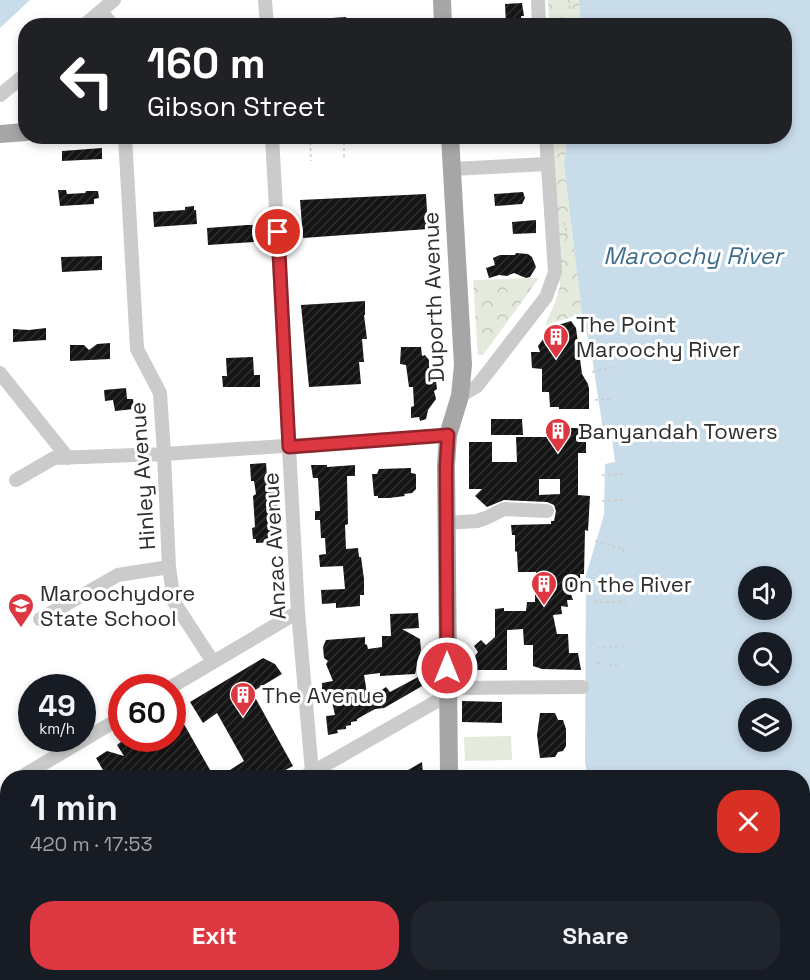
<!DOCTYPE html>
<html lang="en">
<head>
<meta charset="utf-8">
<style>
	body { margin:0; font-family:"Space Grotesk",sans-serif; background:#20242c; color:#f1f3f6; height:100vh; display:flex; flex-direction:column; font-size:22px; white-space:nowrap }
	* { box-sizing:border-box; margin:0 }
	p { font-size:20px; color:#9ea1a6 }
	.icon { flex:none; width:33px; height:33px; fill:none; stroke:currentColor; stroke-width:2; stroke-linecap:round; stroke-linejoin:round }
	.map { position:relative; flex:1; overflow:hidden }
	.drawer { position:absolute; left:0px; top:770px; width:810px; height:212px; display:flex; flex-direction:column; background:#171b24; border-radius:24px 24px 0 0; box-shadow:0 3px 9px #0003 }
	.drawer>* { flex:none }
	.hud { position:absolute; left:18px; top:18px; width:774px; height:126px; border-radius:24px; box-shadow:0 3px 9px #0003; background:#202124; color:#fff; overflow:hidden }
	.tools { position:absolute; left:738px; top:566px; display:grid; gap:12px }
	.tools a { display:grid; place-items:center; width:54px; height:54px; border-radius:50%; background:#171b24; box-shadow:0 3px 9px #0003; font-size:30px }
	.speed { position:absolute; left:18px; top:674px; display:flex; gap:12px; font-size:30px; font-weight:700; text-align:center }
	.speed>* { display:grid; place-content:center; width:78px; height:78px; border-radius:50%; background:#171b24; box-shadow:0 3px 9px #0003; line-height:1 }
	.speed small { font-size:15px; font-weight:400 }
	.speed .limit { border:9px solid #d22; background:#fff; color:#111 }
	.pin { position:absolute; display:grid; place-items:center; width:51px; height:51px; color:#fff; margin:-26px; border:3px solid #fff; border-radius:50%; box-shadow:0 2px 6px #0007 }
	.me { position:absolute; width:66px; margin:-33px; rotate:0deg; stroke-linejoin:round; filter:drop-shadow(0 0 4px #0008) }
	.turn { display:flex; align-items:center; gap:21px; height:126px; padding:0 30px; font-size:27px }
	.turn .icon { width:78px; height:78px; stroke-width:2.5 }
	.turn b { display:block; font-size:42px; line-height:51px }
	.round { display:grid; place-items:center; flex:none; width:63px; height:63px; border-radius:24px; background:#20242c }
	.overview { display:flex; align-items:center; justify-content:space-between; height:102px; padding:0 30px }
	h1 { font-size:36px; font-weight:700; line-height:45px }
	.button { display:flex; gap:12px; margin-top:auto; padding:12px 30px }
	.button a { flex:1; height:69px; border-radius:24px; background:#dd3742; color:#fff; font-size:24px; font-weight:700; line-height:69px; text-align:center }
	.button a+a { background:#20242c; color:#f1f3f6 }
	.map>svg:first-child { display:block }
</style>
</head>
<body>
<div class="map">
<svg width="810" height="980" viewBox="0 0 810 980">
	<defs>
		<pattern id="park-crowns" width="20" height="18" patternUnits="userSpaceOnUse" patternTransform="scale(1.5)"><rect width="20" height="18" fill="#e4eadc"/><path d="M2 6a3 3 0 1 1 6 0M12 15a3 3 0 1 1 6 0" fill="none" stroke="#c4c9bd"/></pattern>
		<pattern id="building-hatch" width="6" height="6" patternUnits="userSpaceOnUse" patternTransform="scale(1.5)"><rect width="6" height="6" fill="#151515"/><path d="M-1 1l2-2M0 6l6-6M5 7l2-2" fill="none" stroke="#2f2f2f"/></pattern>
	</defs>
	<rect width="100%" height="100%" fill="#fff"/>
	<!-- park -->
	<path fill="url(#park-crowns)" d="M548,0H579L580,25H549Z
		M551,137H567L564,165L582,314L545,325L556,300L560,286Z
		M539,278L483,355H478L473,280Z"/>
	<!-- pitch -->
	<path fill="#e4eadc" d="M511,736L512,760L465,761L464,737Z"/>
	<!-- water -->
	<path fill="#c9dcea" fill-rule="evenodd" d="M0,0H30L0,28Z
		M579,0H810V980H620L618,974H802V777H588L585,763L586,575L604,515L605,464L615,462L612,438L604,437L591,350L582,314L564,165L567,137L784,136V26L580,25ZM748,576H782V609H748ZM748,642H782V675H748ZM748,708H782V741H748Z"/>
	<!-- building -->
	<path fill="url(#building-hatch)" fill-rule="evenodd" d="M522,3L524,16H521L522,26H506L505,4Z
		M346,17L347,26H304V20Z
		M102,148V159L62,161V151Z
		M58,190H66L67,194L85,193L86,191H98L99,198L94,199V204L60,206Z
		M523,192L525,198L522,204L495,206L494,194Z
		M426,194L428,229L303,238L300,200Z
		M194,206V210H196L197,224L154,227L153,212L185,210V207Z
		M536,220V233L513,234L512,222Z
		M247,225H254V242L208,245L207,228Z
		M516,253L528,254L532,257L536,267L530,277L526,278L514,273L507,276L499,275L489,278L486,268L495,265L493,258L500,255H515Z
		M102,256V270L62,272L61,257Z
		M365,301V315H364L367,339H362L364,362H359L361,384L309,387L301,305Z
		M571,321L576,328L582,374L588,384L589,389V409H559V407H550L549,392H542V369L532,368L531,352H540L538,346L552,327Z
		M46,328V340L13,342V329L29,330Z
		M110,343V359L70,361V345H84L89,350L97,344Z
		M401,347H421L422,356L425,355L429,360V367L433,370L436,381L437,389L434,391L436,399L428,410L426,419L420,421L419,417L411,418V407L414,406L413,387H409L406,365L400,364Z
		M253,357L254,375H260V387H223L222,376H227L226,358Z
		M126,388L127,399H133L134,409L115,411L113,400L105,401L104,390Z
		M491,419H522L523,435H491Z
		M562,428H586V453H578V495L590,496L588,531L585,530L584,574H580L581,591L571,594L573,600H567L568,607L561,606L562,614L553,615L557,634H568L569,653H578L581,670L542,669L533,666V645H524L523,629L507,630V670H469L472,660L478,652L474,646L481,640L486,645L495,637V609L504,608V611H526L527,602H535V594H543L544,574H536V572H518L517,552L515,551V535H512L511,525L551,524V521H554L556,511L554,505L547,502L504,500L487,507L475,496L482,489H469V442H492V462H517L516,437H547V434H562ZM539,479H560V494L539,495Z
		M266,463L268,489L274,488V492L277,493L278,509L275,510L276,524H278L279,538L275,539L276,542L256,543V539H253L252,528L255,527L253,496L256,494L254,481H251L250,464Z
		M311,465H327V467L355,465V476H347L348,524L345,525L346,549L358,548L359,557H361L364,579V595H360V606L336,608V603L322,604L321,590L345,589L343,566L320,567L319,555L326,554L325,538H321L320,520H315V511H320L318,478H313Z
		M411,468V473L416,474V489L412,493L404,494L405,496L389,498H378V496H374L372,474H377L379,469Z
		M418,613L419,628L402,629L420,639L421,650L415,674L380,676V673L364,675L368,699L386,687L390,692L418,677L424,685L384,708L375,709L357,719V721L351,722V725L346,726V729L337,730L338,733L328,735L326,716L335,715L331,697H322V683L333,681L326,664L328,661L324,658L323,647L326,640L365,637V644L367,645L368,649L382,647V636H391L390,614Z
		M263,658L275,664L282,674L252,692L293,766L272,777H219L244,761L217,713L203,723L190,702Z
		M462,701L502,702V723L462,722Z
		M172,703L214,777H168L164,770L152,777H107L96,758L107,751L124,756L117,745L126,738H172Z
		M540,713H555L558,720H563L566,729V746L563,751L558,752L555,757L540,758L537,735Z
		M422,762L423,774L418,777H396Z
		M8,831V876L0,873V835Z"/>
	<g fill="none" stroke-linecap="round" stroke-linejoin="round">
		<!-- path -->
		<path stroke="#cbcbcb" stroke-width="1.5" stroke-dasharray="3 3" stroke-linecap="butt" d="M569,0L570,11
			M310,136L311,161
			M344,136V159
			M564,222L567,233L565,241
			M592,372L613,367
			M595,400L611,399
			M602,475L626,474
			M602,501L628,500
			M595,541L624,549L622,554
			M594,602H626
			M597,648L628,646
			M597,663L619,666"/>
		<!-- minor -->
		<path stroke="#cbcbcb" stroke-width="14" d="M265,0L267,26
			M538,0L539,26
			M101,11L113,26
			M83,26L114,0
			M0,95L26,74
			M125,136L137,349L160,393L164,454L169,567L174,602L213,662
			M272,136L298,612L312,772
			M452,169L548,164
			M0,373L68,458
			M460,396L477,386L488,372L546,297L555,272L546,136
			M16,480L54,458L164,454L448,435
			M446,523L477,521L486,518L504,509L547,511
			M40,619L118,575L169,567
			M171,687L298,612
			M24,777L26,774L122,717
			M304,777L460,688L582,687
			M0,960L8,955
			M477,974L480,980"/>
		<!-- major -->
		<path stroke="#a6a6a6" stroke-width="18" d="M442,0L443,26
			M0,134L26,132
			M449,777L446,466L448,435L460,396L463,365L450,136
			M377,980L381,974"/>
	</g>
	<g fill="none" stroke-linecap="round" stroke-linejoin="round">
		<defs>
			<path id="route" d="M278,232L289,447L448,435L446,466L447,668"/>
		</defs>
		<!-- route casing -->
		<use href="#route" stroke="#90242b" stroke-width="15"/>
		<!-- route -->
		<use href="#route" stroke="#dd3742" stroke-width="10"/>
	</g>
	<!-- icons -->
	<defs>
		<symbol id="building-pin" viewBox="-11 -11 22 30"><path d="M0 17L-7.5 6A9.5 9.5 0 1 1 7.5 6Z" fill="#dd3742" stroke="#fff"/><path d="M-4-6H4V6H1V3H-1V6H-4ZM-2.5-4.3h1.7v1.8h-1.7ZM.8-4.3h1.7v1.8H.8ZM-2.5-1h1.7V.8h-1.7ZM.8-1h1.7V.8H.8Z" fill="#fff"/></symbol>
		<symbol id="school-pin" viewBox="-11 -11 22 30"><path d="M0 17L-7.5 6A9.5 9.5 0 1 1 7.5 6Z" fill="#dd3742" stroke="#fff"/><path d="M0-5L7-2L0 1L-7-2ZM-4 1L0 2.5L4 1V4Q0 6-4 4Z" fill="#fff"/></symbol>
	</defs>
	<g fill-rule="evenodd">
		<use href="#building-pin" x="541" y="322" width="30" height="40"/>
		<use href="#building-pin" x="543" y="416" width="30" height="40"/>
		<use href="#building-pin" x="529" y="569" width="30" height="40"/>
		<use href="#school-pin" x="6" y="591" width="30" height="40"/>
		<use href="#building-pin" x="228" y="680" width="30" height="40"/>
	</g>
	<g text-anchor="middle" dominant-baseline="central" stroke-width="6" stroke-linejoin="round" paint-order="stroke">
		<!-- street labels -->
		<g font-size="22" fill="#2e2e2e" stroke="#fff">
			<text transform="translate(433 297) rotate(-92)">Duporth Avenue</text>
			<text transform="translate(142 476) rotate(-94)">Hinley Avenue</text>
			<text transform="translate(274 546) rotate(-93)">Anzac Avenue</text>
		</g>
		<!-- poi labels -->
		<g font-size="22" fill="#2e2e2e" stroke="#fff" text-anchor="start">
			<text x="576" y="324">The Point<tspan x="576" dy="25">Maroochy River</tspan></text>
			<text x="578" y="431">Banyandah Towers</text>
			<text x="564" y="584">On the River</text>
			<text x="40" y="593">Maroochydore<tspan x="40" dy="25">State School</tspan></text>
			<text x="262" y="695">The Avenue</text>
		</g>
		<!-- water labels -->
		<g font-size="24" font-style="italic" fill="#3f6d8c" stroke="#fff">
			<text x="693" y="255">Maroochy River</text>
		</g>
	</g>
</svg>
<div class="tools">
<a><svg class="icon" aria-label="sound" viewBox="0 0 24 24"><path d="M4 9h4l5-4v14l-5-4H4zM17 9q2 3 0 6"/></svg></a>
<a><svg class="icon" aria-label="search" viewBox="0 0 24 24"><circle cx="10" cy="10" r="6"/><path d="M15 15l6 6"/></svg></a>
<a><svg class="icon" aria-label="layers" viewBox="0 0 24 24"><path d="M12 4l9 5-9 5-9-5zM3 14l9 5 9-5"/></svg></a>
</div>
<div class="speed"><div>49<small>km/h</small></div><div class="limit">60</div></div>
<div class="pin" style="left:278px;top:232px;background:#d93025"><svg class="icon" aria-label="arrive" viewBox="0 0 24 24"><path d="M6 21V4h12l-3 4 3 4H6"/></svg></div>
<svg class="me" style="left:447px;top:668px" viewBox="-20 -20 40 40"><circle r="17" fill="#dd3742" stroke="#fff" stroke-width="3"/><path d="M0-11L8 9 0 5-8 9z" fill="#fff"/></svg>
<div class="hud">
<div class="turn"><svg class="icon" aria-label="left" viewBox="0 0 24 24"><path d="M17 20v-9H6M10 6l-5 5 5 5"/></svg><div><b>160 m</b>Gibson Street</div></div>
</div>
<section class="drawer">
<div class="overview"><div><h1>1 min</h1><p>420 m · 17:53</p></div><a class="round" style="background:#d93025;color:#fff"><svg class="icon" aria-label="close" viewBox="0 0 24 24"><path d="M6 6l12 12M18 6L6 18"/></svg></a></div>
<div class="button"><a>Exit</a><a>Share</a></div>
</section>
</div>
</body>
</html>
